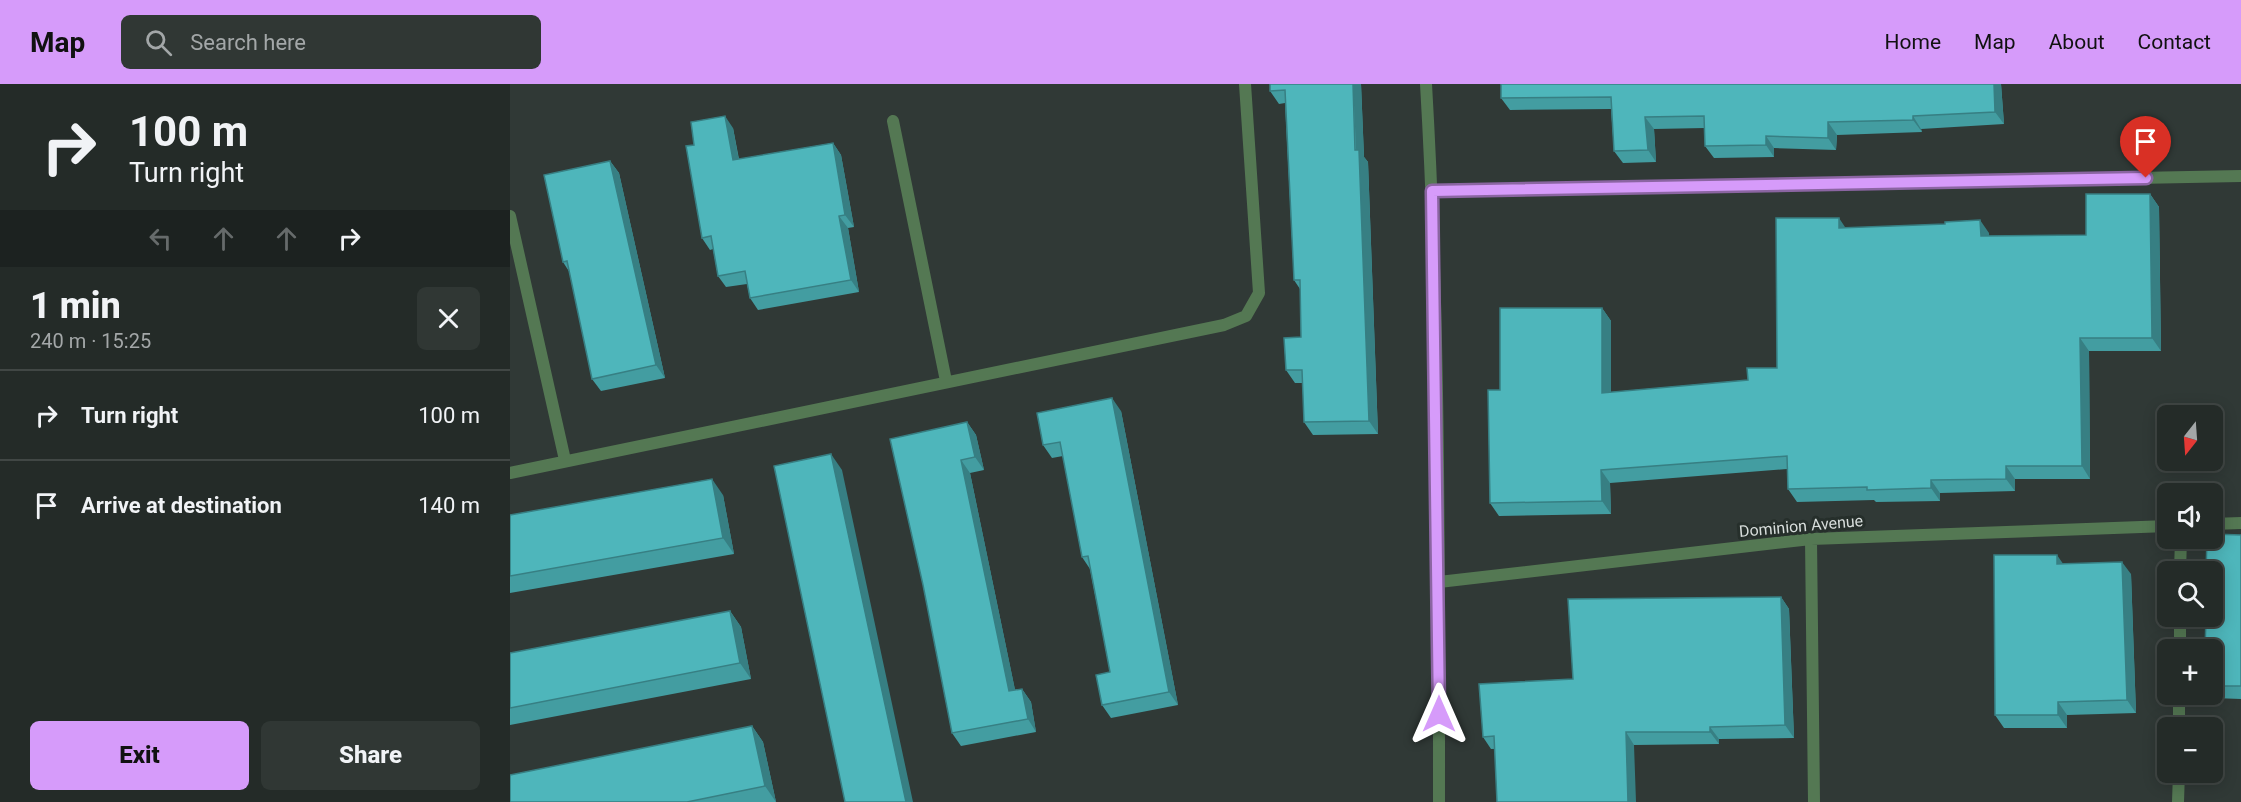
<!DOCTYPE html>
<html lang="en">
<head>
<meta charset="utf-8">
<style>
	body { margin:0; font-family:Roboto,sans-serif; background:#303734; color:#f1f3f6; height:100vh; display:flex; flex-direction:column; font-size:22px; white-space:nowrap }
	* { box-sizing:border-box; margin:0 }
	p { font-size:20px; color:#a3a7a8 }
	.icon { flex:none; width:33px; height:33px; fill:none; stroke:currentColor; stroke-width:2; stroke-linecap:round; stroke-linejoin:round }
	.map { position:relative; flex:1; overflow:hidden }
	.sheet { display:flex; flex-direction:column; background:#242b28; width:510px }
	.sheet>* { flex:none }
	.guide { background:#242b28; color:#f1f3f6; overflow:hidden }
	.needle { width:39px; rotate:197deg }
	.fabs { position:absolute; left:1647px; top:321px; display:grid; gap:12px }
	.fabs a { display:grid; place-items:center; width:66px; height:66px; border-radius:9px; background:#242b28; box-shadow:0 3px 15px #0003,0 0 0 2px #414745; font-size:30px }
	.pin { position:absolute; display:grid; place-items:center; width:51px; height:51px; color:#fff; margin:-62px -26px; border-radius:50% 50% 50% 0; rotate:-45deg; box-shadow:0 0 6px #0007 }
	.pin .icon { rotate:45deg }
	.me { position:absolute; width:66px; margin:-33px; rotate:0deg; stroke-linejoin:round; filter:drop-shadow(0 0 4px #0008) }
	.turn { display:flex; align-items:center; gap:21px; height:126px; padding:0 30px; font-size:27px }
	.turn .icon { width:78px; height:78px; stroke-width:2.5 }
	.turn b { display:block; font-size:42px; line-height:51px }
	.lanes { display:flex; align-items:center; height:57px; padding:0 30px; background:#0003; justify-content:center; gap:30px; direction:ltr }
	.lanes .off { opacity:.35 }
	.round { display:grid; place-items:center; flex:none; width:63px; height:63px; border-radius:9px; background:#303734 }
	.head { display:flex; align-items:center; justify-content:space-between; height:102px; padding:0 30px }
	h1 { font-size:36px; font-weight:800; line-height:45px }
	.primary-button { display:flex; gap:12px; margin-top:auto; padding:12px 30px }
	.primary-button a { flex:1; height:69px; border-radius:9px; background:#d69bfa; color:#111; font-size:24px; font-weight:800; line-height:69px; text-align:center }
	.primary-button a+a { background:#303734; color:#f1f3f6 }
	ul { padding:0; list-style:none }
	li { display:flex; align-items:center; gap:18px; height:90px; padding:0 30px; border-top:2px solid #414745 }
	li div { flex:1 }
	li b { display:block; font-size:22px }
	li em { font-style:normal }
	header { display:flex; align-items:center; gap:36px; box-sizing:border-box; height:84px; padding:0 30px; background:#d69bfa; color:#111 }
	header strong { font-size:28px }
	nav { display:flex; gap:33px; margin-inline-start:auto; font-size:21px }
	.search { width:420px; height:54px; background:#303734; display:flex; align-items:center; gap:15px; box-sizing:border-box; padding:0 21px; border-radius:9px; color:#a3a7a8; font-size:22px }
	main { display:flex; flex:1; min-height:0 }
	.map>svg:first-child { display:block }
</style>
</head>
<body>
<header>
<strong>Map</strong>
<div class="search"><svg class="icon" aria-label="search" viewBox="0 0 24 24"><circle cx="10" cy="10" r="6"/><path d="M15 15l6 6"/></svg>Search here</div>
<nav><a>Home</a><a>Map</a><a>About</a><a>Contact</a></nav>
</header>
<main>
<section class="sheet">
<div class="guide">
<div class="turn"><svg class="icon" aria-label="right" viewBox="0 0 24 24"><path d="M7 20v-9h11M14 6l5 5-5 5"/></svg><div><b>100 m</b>Turn right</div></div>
<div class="lanes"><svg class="icon off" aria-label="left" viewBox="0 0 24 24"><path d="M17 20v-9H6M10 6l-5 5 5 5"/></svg><svg class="icon off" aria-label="ahead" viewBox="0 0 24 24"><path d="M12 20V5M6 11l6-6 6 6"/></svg><svg class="icon off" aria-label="ahead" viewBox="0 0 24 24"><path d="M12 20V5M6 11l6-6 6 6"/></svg><svg class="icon" aria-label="right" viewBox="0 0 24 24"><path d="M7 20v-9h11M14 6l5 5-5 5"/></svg></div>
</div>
<div class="head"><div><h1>1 min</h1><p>240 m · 15:25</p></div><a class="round"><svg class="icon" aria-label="close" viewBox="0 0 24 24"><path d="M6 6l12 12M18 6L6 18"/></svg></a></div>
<ul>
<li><svg class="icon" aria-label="right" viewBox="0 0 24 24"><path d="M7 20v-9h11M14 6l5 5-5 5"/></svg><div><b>Turn right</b></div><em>100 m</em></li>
<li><svg class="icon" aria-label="arrive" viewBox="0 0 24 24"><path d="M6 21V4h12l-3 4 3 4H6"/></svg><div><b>Arrive at destination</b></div><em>140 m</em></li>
</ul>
<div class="primary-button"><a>Exit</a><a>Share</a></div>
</section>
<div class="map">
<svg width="1731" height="718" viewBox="0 0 1731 718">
	<rect width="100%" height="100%" fill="#303936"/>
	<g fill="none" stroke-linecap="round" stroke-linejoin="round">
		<!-- street -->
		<path stroke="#547853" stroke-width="12" d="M916,0C930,239 929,479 929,718
			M383,37L436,297
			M923,107L1731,92
			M0,132L55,376
			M0,389L714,241L736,232L749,209L735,0
			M1702,440L1731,439
			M1301,455L1304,718
			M1670,488L1671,454
			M929,498L1301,455L1658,442
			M1670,566V532
			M1669,644V610
			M1668,718L1669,688"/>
	</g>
	<!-- wall -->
	<path fill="#439da1" d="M760,0H851L854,73L858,78L868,350L803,351L794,338L793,299H785L776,286L791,253L790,205L784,196L775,19L769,20L760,7Z
		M1491,0L1494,40L1411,45L1412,48L1327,51L1326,66L1264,64V73L1204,74L1195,62V44L1144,45L1146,78L1113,79L1104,67L1101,25L1000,26L991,14Z
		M223,44L229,75L323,59L331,71L344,143L338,144L349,208L248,226L240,214L237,200L216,203L208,192L203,165L200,166L192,154L184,61Z
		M100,77L109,89L155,294L91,307L82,295L60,189L53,178Z
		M1640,110L1649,123L1651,267H1579L1580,395H1505V407L1430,409V417L1366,418L1364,416L1287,418L1278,405L1277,385L1100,399L1101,430L989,432L980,419L990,306L1092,224L1101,237V308L1238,296L1267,284L1336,144L1479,149V152L1576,151Z
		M611,327L668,621L601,634L592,621L600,588L580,485L572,473L553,372L542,374L533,361Z
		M457,338L466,351L474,386L460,389L505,606L512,605L521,618L526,648L451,662L442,649L413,501Z
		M213,411L224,470L0,509V431Z
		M1731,451V615L1703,614L1701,610H1702V566Z
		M1553,480L1621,490L1626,629L1557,631V644H1494L1485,631Z
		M1271,513L1279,525L1284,654L1209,655V660L1124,661L981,665L973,653L1063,595Z
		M220,527L231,543L241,595L0,641V569Z
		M242,642L253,658L266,718H0Z"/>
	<!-- shaded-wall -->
	<path fill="#377f83" d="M843,0H851L854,73L858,78L868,350L859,337Z
		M1484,0H1491L1494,40L1485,28Z
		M215,32L223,44L231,88L223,76Z
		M1403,32L1411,45L1412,48L1403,36Z
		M1135,33L1144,45L1146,78L1138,66Z
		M1318,38L1327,51L1326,66L1318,54Z
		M1256,52L1264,64V73L1256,61Z
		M323,59L331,71L344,143L335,131Z
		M100,77L109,89L155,294L146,281Z
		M1640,110L1649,123L1651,267L1642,254Z
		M329,132L338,144L349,208L341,196Z
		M1329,134L1337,146L1329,144Z
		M1470,136L1479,149L1480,164L1471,152Z
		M1092,224L1101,237V322L1092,309Z
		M1570,254L1579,267L1580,395L1572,382Z
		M602,314L611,327L668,621L659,608Z
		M457,338L466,351L474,386L465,373Z
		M321,370L332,386L403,718H396Z
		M451,376L460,389L508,620L499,607Z
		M1496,382L1505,395V407L1496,395Z
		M1091,386L1100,399L1101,430L1092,417Z
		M202,395L213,411L224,470L213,454Z
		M1421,396L1430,409V417L1421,404Z
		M1547,471L1556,484L1547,480Z
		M1612,478L1621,490L1626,629L1617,616Z
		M1271,513L1279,525L1284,654L1275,641Z
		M220,527L231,543L241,595L230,579Z
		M512,605L521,618L526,648L518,635Z
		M1548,618L1557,631V644L1548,631Z
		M242,642L253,658L266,718L255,702Z
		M1200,643L1209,655V660L1200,648Z
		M1116,648L1124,661L1126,718H1118Z"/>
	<!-- building -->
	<path fill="#4eb6bb" stroke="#377f83" stroke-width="1.5" d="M760,0H843L845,66H849L859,337L794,338L792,286H776L774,254L791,253L790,196H784L775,6L760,7Z
		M991,0H1484L1485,28L1403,32V36L1318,38V54L1256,52V61L1195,62L1194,32L1135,33L1138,66L1104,67L1101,13L991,14Z
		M215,32L223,76L323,59L335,131L329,132L341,196L240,214L235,187L208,192L201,152L192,154L176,62L184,61L181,38Z
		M100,77L146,281L82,295L57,177L53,178L34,91Z
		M1576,110H1640L1642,254H1570L1572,382H1496V395L1421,396V404L1357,406V403L1278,405L1277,372L1091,386L1092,417L980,419L978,306H990V224H1092V309L1238,296L1237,284H1267L1266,134H1329V144L1435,140V138L1470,136L1471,152L1576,151Z
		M602,314L659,608L592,621L586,591L600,588L578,472L572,473L550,358L533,361L527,329Z
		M457,338L465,373L451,376L499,607L512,605L518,635L442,649L413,501L380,355Z
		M321,370L396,718H335L264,382Z
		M202,395L213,454L0,492V431Z
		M1702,450L1731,451V602H1702V566H1695L1696,532H1702V488H1696L1697,454H1702Z
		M1484,471H1547V480L1612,478L1617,616L1548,618V631H1485Z
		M1271,513L1275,641L1200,643V648H1116L1118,718H987L984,652L973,653L969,600L1063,595L1058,515Z
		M220,527L230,579L0,624V569Z
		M242,642L255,702L177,718H0V691Z"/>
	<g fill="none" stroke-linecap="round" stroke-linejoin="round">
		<defs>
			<path id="route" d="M929,630L922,107L1636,94"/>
		</defs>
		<!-- route casing -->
		<use href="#route" stroke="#8b65a2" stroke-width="15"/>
		<!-- route -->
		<use href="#route" stroke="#d69bfa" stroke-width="10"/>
	</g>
	<g text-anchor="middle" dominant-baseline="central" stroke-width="6" stroke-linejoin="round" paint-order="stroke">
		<!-- street labels -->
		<g font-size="16" fill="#d7dddb" stroke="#262f2b">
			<text transform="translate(1291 442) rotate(-5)">Dominion Avenue</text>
		</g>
	</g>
</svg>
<div class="fabs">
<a><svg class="needle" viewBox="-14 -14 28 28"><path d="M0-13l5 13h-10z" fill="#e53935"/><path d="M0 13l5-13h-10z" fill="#a3a7a8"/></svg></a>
<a><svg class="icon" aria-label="sound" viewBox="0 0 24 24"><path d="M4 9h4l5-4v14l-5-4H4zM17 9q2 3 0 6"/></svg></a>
<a><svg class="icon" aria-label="search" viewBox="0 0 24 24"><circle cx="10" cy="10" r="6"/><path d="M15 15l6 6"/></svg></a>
<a>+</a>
<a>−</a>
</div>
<div class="pin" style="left:1636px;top:94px;background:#d93025"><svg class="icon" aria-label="arrive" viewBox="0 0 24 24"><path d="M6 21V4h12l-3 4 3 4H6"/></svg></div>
<svg class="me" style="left:929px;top:630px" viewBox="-20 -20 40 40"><path d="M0-17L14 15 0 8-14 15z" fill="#d69bfa" stroke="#fff" stroke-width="4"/></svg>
</div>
</main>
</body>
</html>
